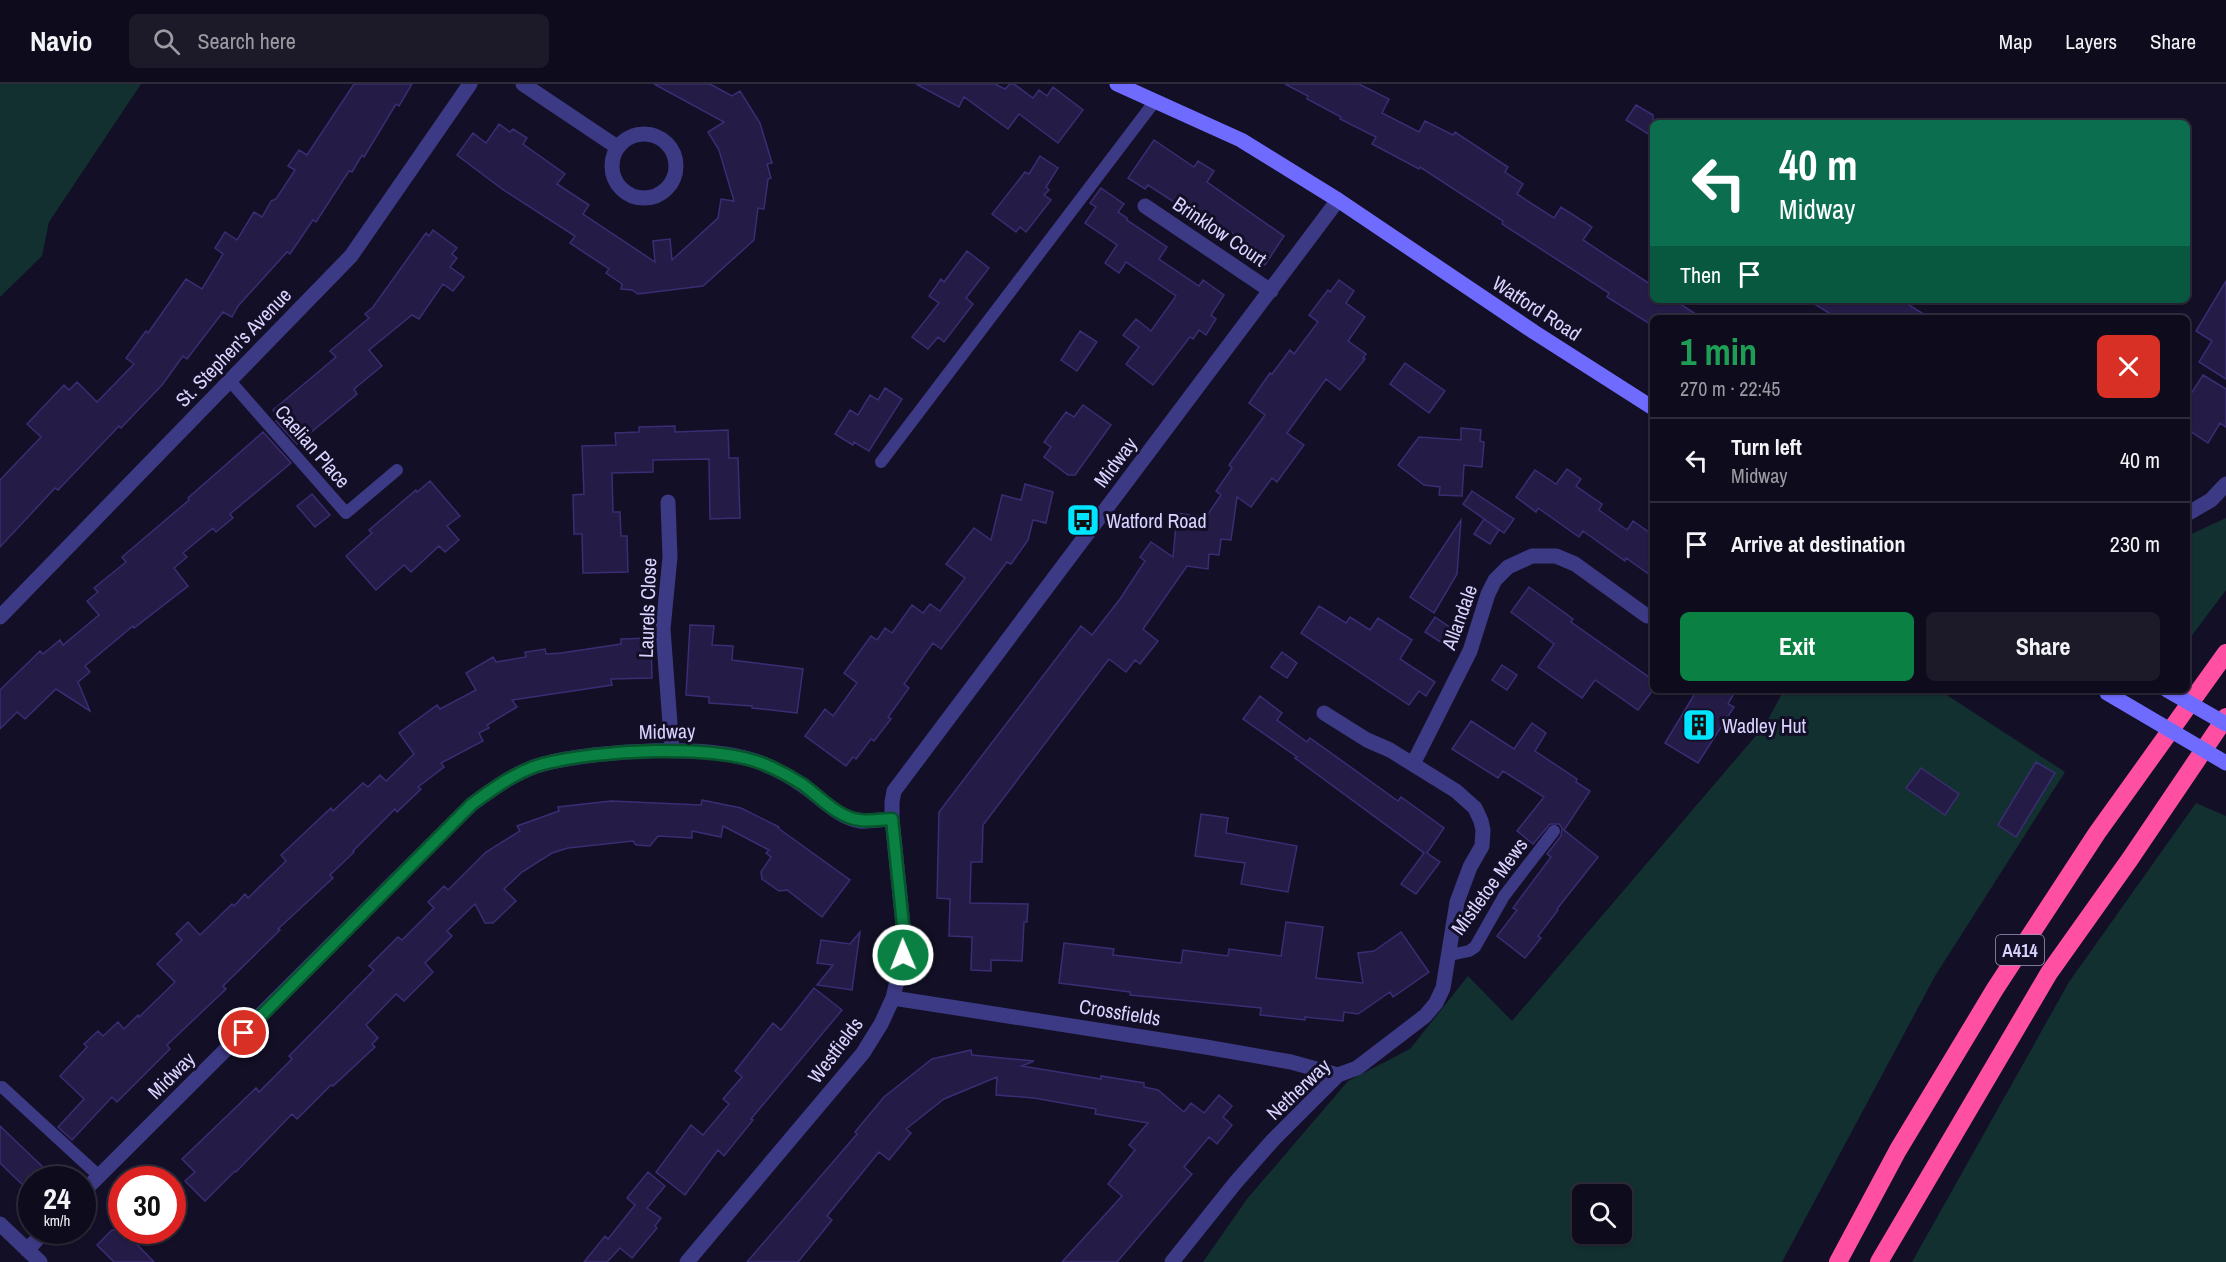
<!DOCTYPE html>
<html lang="en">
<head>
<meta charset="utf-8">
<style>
	body { margin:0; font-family:"Archivo Narrow",sans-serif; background:#1c1929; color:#f1f3f6; height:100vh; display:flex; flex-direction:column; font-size:22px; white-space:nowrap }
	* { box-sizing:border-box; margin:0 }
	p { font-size:20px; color:#9b9ba3 }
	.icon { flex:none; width:33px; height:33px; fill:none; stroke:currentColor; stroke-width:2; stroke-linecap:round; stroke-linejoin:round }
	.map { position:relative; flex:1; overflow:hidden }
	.panel { position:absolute; left:1650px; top:231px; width:540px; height:378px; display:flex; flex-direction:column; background:#0e0b1c; border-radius:9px; box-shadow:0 2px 4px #0004,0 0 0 2px #2e2b3b }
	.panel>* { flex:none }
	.guide { position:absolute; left:1650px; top:36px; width:540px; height:183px; border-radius:9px; box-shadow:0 2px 4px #0004,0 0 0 2px #2e2b3b; background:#0b6e4f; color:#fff; overflow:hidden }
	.fabs { position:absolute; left:1572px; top:1100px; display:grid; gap:12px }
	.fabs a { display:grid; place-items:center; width:60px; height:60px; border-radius:9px; background:#0e0b1c; box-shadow:0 2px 4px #0004,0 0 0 2px #2e2b3b; font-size:30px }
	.speed { position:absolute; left:18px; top:1082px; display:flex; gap:12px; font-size:30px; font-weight:700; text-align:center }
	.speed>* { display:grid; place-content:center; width:78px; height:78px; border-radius:50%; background:#0e0b1c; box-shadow:0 2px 4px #0004,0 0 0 2px #2e2b3b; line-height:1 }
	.speed small { font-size:15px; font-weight:400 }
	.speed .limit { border:9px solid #d22; background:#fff; color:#111 }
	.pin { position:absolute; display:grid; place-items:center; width:51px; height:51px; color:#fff; margin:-26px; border:3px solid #fff; border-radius:50%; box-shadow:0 2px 6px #0007 }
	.me { position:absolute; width:66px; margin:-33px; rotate:359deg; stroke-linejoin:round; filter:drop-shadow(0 0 4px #0008) }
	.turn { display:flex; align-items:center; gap:21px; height:126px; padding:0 30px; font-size:27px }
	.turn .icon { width:78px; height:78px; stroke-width:2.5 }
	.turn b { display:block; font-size:42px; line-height:51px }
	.then { display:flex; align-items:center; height:57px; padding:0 30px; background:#0003; gap:12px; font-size:22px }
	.round { display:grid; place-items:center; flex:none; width:63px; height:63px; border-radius:9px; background:#1c1929 }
	.head { display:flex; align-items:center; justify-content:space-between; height:102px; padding:0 30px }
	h1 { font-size:36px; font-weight:800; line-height:45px; color:#1e9e55 }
	.primary-button { display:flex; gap:12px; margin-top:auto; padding:12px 30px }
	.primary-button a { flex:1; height:69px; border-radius:9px; background:#0b8043; color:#fff; font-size:24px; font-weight:800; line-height:69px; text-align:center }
	.primary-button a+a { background:#1c1929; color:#f1f3f6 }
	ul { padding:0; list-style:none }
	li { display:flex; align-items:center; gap:18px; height:84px; padding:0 30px; border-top:2px solid #2e2b3b }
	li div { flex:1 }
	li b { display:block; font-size:22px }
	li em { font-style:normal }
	header { display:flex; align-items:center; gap:36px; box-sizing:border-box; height:84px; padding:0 30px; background:#0e0b1c; border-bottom:2px solid #2e2b3b }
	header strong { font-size:28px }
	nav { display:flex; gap:33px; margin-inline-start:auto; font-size:21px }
	.search { width:420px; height:54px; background:#1c1929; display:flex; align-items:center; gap:15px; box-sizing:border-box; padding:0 21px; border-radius:9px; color:#9b9ba3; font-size:22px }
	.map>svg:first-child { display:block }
</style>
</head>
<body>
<header>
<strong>Navio</strong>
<div class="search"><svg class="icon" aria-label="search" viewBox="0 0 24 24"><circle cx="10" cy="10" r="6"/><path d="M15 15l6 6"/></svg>Search here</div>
<nav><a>Map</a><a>Layers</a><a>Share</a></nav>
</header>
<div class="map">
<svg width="2226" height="1178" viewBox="0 0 2226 1178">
	<rect width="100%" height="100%" fill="#130f26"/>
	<!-- green -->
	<path fill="#12302f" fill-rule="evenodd" d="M0,0H141L49,138L42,172L0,213Z
		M2226,434V506L2187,558V452Z
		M1784,606H1939L2065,688L1935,892L1782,1178H1203L1247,1115L1348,997L1410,965L1468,892L1512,937L1765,641ZM1582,1110H1622V1149H1582Z
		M2196,719L2226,732V1178H1912L2069,898Z"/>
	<!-- building -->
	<path fill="#241b47" stroke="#3b2d73" stroke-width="1.5" d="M354,0H412L399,22L396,20L364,73L362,71L352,88L349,87L316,138L313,136L290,170L287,168L238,222L232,233L223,228L187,275L183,272L162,301L121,344L119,342L58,406L55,404L0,463V396L41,353L27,340L64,301L69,306L77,298L97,318L134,280L126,274L146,247L148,249L186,195L202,205L223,170L215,164L225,148L237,156L254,128L262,133L271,117L276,115L295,86L288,82L299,66L307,71Z
		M654,0H710L732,12L740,7L760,39L772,79L767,80L771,94L768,95L764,125L758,124L754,156L703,202L638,210L632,206L621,205L622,200L606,189L609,185L570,159L575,152L502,105L457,71L473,49L486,59L499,40L510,48L513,45L527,54L523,60L565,90L557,100L589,121L583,130L655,178L653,157L670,155L672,176L718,134L721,115L734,117L719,66L708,48L724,38Z
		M916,0H995L1005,5L1010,0H1014L1033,14L1039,6L1047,12L1053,3L1083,26L1058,59L1019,30L1008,45L964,13L959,23Z
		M1285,0H1359L1389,15L1382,29L1419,48L1425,37L1453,51L1455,48L1508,83L1505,88L1523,100L1517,110L1554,134L1561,123L1592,143L1583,156L1653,202V216H1674L1702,234H1653V242L1607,213L1609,209L1502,140L1503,137L1420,83L1419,85L1372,60L1376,53L1340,35L1341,33L1307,15L1308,12Z
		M1636,21L1653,31V53L1626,36Z
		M1154,56L1194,83L1198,77L1214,87L1207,98L1284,152L1265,181L1250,171L1255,164L1206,132L1203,137L1148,101L1145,105L1128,94Z
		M1040,72L1058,84L1046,103L1049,106L1044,111L1051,116L1026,148L1020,143L1016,148L992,130L1025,88L1029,90Z
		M1101,104L1124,120L1118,128L1127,134V136L1167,163L1159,175L1199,202L1203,196L1224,211L1211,231L1216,235L1206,251L1199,246L1193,255L1190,253L1153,301L1126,280L1139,263L1123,251L1136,235L1151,247L1176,212L1126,178L1119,189L1105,179L1117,161L1085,139L1096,123L1090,119Z
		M433,146L457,164L452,170L457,174L450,183L464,193L453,207L443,200L419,235L412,231L369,266L382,282L354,305L357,310L297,360L276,337L279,334L273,326L336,273L330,267L369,234L365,230L373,223L426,149L429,152Z
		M967,167L989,184L966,214L973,220L944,258L938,253L928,265L912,253L939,219L929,212L941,195L944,198Z
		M1339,196L1354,207L1346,219L1365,233L1348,257L1366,270L1363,274L1365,275L1340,306L1326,295L1287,349L1304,361L1277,398L1272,394L1251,423L1237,413L1231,456L1221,455L1219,471L1209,470L1208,485L1187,482L1143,545L1158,557L1140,580L1135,576L1126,588L1109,575L983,741L982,778H971L970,819L1028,820L1027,838H1024L1022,877L991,876V887L971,886L972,853L949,852L950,815L937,814L939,728L1081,542L1092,551L1120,515L1145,477L1140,473L1151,458L1173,473L1177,429L1206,433L1221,411L1216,407L1232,384L1229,381L1265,331L1249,319L1270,289L1272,290L1290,266L1294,270L1318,238L1309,231L1328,206L1330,208Z
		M2226,197V295L2199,278L2212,257L2196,247Z
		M1808,216H1901L1930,234H1837Z
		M1080,247L1097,258L1077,287L1061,276Z
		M1405,279L1445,307L1429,329L1390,300Z
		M2203,291L2226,305V343L2220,339L2208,359L2187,345V316Z
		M885,304L902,315L869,367L854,358L853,361L835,350L850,326L858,331L870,311L878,316Z
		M1083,321L1111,341L1075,391H1068L1044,373L1051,363L1044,358L1066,328L1074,333Z
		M675,342V348L728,346L729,374H738L740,434L710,435L709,375L653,376V388L612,389L613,428H620L621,452H627L628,488L583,489L582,450H574L573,411L584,410L582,362L616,361L615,349L639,348V343Z
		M1461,344L1481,346L1480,357L1484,358L1482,383L1464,381L1462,412L1439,411L1440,403L1424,401L1398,381L1419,353L1461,356Z
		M263,348L291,379L230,430L233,434L216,448L213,444L183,469L187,473L174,484L188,502L134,544L133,542L85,582L90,588L78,598L90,627L56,605L25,635L17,628L0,645V606L40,567L43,570L60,556L63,561L99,531L87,517L98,508L94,504L126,478L122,473L189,416L188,414Z
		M1567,385L1581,395L1576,402L1602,420L1599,426L1627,446L1633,437L1653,451V493L1626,474L1625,477L1583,447L1579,453L1538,424L1536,428L1516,413L1535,386L1556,400Z
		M430,397L460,432L447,442L459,456L445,468L439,462L411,488L404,481L376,506L346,472L372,449L369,446L416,406L417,408Z
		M1025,400L1053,408L1046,439L1033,436L1028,456L1011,480L1007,478L941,565L933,559L904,600L909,604L888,633L891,635L874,657L871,655L856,675L853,673L846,682L805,652L825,625L833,632L857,599L844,589L871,552L877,556L885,544L892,549L912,521L923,529L930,520L940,527L965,494L946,480L974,444L991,456L1002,411L1021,416Z
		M1472,407L1514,435L1504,449L1463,420Z
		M312,410L330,431L315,443L297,422Z
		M1484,435L1499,446L1490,460L1474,450Z
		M1461,436L1457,490L1434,529L1410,513Z
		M1529,503L1573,535L1571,538L1653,596V606L1638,626L1595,596L1582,614L1538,583L1554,560L1511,528Z
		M1319,522L1346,539L1350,533L1370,546L1378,534L1412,556L1400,575L1435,598L1426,612L1419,607L1409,621L1301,549Z
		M1435,533L1451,544L1442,559L1425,548Z
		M690,541L714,542L712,561L733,562L732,576L803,585L797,629L752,624V622L709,619V613L686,611Z
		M651,554L652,594L611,595L612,601L512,616L517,623L487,641L489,644L479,649L483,657L441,679L444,683L418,703L421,705L397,728L395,725L353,767L354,768L330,791L333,794L278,845L280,846L223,902L226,905L167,961L170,965L117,1018L112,1013L72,1056L58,1043L84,1015L60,992L87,963L84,960L98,947L103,952L118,938L124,945L138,931L139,933L175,898L157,880L182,856L176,850L188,838L200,851L232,820L234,822L245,810L248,814L286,777L281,771L331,724L333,727L363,699L368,703L380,691L386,697L414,670L399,649L437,621L440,625L476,606L466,589L493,573L496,578L526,573L525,568L545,565L546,570L561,569L621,560V555Z
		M1282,568L1297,579L1287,594L1271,583Z
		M1502,581L1517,591L1507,606L1492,596Z
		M1697,606H1736L1728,620L1734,623L1698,679L1665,659Z
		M1260,612L1282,629L1277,636L1307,658L1310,654L1398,717L1401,713L1444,744L1427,769L1440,778L1416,810L1401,800L1424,769L1295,674L1297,673L1243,635Z
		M1471,637L1514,665L1532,639L1546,649L1535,667L1577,695L1576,698L1590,707L1564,746L1598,773L1557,825L1558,826L1538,852L1541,854L1525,874L1497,852L1517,826L1513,824L1551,773L1547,770L1561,752L1562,744L1559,740H1550L1533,760L1517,747L1544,713L1503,687L1498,694L1452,665Z
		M2036,678L2055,689L2016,753L1998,741Z
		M1921,684L1959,710L1945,731L1906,704Z
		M702,716L741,724L779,743L778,744L850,796L822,833L787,806L779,807L762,795L761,788L771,773L766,769L769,766L723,742L721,753L692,747V754L658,752L650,762L636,761L633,757L568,764L552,769L522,788L504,805L516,817L493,839H485L475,820L447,847L452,852L425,879L433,888L404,917L396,910L366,941L378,954L372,960L375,963L333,1002L331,1001L297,1035L292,1030L236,1088L235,1087L205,1117L185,1097L195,1088L182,1075L256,1004L259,1008L292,975L289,972L374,886L369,882L398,853L402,856L434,824L428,818L444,802L448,806L486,768L520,747L517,742L559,727L558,723L611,717L701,721Z
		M1201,730L1228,734L1226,749L1297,762L1288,808L1241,800L1245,779L1195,772Z
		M1286,838L1323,843L1316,894L1363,899L1358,869L1374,867L1401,848L1429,888L1393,913L1390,908L1358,930L1344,928L1343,937L1305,933V936L1260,931L1261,924L1130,911V908L1059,899L1064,859L1114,865L1113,871L1181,879L1183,866L1228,872L1229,865L1281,872Z
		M860,848L852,906L817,901L833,881L817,879L821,856L850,860Z
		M814,904L842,926L751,1035L753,1036L724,1072L718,1066L685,1111L656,1088L691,1041L703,1051L729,1020L723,1015L742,993L735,987L773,939L781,946Z
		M971,966L972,971L1034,977L1022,982L1101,995V992L1144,999V1003L1158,1006L1184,1028L1191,1019L1204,1029L1219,1011L1232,1022L1223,1033L1232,1041L1217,1060L1209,1053L1184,1083L1192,1090L1117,1178H1062L1122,1112L1108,1100L1135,1066L1129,1061L1148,1039L1095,1030L1096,1025L1034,1014L996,1011L997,993L944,1015L906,1045L911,1049L889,1076L879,1068L827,1132L832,1136L798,1178H747L857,1050L855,1048L884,1013L932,975Z
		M0,1042L48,1088L41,1095H32V1105L29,1107L0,1079Z
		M648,1088L665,1102L647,1124L661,1134L655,1142L657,1144L632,1174L620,1164L607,1178H584L605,1152L608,1155L635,1121L627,1114Z
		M112,1146H123L154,1178H114L97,1161Z"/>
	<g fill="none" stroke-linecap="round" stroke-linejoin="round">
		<!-- lane -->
		<path stroke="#3d3a85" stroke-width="12" d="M230,297L346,429L397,386
			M881,378L1155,17
			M1450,871L1469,867L1475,863L1504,812L1554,747
			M2,1003L99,1092"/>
		<!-- street -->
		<path stroke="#3d3a85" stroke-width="15" d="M523,0L617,63
			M612 82a32 32 0 1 1 64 0a32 32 0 1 1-64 0Z
			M1145,122L1271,207
			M668,418L670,473L663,545L672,667
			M2187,430L2211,416L2226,400
			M0,533L351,172L470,0
			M1413,680L1470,567L1488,510L1495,496L1508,483L1532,472H1556L1575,480L1647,532
			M893,914L1206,963L1291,978L1338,991
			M82,1109L472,720C494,704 517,687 543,680C597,666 715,658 766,681C778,686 791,693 802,701C819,712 838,734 860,737C870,738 882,735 892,735
			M0,1140L40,1178
			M27,1166L46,1146
			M687,1178L863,969L881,940L893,914L903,871V841L892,735V718L894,707L1338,116
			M1172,1178L1236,1098L1273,1056L1338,991L1357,984L1425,932L1436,919L1443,904L1457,818L1470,783L1482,762L1483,746L1481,737L1475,724L1456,707L1390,666L1367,656L1324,629"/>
		<!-- secondary -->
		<path stroke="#6f6bff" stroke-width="15" d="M1117,0L1241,56L1338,116L1534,248L1653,324"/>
		<!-- highway -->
		<path stroke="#ff4fa3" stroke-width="18" d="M1838,1178L1898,1066L1995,905L2097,749L2226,569
			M1879,1178L2049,889L2130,775L2226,633"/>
		<!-- secondary-bridge -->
		<path stroke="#6f6bff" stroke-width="15" d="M2167,606L2226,640
			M2107,609L2226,679"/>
	</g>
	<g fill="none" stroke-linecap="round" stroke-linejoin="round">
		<defs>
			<path id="route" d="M244,949L472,720C494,704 517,687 543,680C597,666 715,659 766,681C778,686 791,693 802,700C819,712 838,734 860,736C870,738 882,735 892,735L903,841V871"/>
		</defs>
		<!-- route casing -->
		<use href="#route" stroke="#07532c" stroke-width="15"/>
		<!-- route -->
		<use href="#route" stroke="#0b8043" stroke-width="10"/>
	</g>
	<!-- icons -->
	<defs>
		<symbol id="bus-square" viewBox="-11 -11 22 22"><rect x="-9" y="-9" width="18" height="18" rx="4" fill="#00e5ff" stroke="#130f26"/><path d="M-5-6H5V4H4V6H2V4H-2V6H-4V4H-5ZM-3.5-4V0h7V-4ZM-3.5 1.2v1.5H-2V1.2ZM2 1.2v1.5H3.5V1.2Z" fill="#111"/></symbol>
		<symbol id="building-square" viewBox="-11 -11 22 22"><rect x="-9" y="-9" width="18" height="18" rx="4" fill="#00e5ff" stroke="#130f26"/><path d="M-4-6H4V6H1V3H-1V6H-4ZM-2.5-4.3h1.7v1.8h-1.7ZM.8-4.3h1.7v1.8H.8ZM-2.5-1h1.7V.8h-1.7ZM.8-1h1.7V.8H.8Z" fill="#111"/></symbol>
	</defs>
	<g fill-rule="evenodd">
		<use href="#bus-square" x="1064" y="417" width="38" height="38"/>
		<use href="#building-square" x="1680" y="622" width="38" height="38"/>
	</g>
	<g text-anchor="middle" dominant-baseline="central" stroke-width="6" stroke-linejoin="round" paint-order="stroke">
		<!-- shield labels -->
		<rect fill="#130f26" stroke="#9e99be" stroke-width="1.5" x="1996" y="851" width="48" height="30" rx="4.5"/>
		<g font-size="18" font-weight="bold" fill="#d9d4ff">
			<text x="2020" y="866">A414</text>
		</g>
		<!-- street labels -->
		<g font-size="20" fill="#d9d4ff" stroke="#130f26">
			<text transform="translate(1220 147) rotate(34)">Brinklow Court</text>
			<text transform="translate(1537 224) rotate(33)">Watford Road</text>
			<text transform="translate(233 263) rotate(-46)">St. Stephen's Avenue</text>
			<text transform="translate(313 362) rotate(49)">Caelian Place</text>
			<text transform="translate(1115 378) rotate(-53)">Midway</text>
			<text transform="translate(647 524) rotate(-88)">Laurels Close</text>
			<text transform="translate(1459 533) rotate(-70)">Allandale</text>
			<text transform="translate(667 647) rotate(-1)">Midway</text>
			<text transform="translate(1489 802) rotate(-54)">Mistletoe Mews</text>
			<text transform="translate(1120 928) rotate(9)">Crossfields</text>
			<text transform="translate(835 966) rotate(-53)">Westfields</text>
			<text transform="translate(171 991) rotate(-45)">Midway</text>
			<text transform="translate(1298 1005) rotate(-43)">Netherway</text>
		</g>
		<!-- poi labels -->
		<g font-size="20" fill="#d9d4ff" stroke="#130f26" text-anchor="start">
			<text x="1106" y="436">Watford Road</text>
			<text x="1722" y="641">Wadley Hut</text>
		</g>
	</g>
</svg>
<div class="fabs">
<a><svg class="icon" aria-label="search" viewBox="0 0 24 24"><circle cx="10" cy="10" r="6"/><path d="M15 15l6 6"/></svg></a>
</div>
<div class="speed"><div>24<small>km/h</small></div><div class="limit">30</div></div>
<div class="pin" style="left:244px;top:949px;background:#d93025"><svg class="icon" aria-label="arrive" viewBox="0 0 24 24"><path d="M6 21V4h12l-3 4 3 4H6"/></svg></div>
<svg class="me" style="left:903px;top:871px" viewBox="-20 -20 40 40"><circle r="17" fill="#0b8043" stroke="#fff" stroke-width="3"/><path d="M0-11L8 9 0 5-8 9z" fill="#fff"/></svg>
<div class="guide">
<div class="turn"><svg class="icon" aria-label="left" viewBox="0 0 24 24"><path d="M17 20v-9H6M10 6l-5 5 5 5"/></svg><div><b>40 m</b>Midway</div></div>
<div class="then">Then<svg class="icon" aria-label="arrive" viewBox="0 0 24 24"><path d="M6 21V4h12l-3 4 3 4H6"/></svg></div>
</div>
<section class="panel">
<div class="head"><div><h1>1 min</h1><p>270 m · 22:45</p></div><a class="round" style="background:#d93025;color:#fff"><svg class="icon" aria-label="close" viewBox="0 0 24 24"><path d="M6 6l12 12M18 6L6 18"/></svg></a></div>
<ul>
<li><svg class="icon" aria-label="left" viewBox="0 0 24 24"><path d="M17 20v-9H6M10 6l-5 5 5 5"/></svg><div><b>Turn left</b><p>Midway</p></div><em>40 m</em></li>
<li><svg class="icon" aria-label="arrive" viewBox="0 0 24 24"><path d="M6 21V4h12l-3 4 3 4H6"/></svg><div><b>Arrive at destination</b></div><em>230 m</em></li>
</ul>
<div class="primary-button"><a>Exit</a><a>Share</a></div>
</section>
</div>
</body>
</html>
